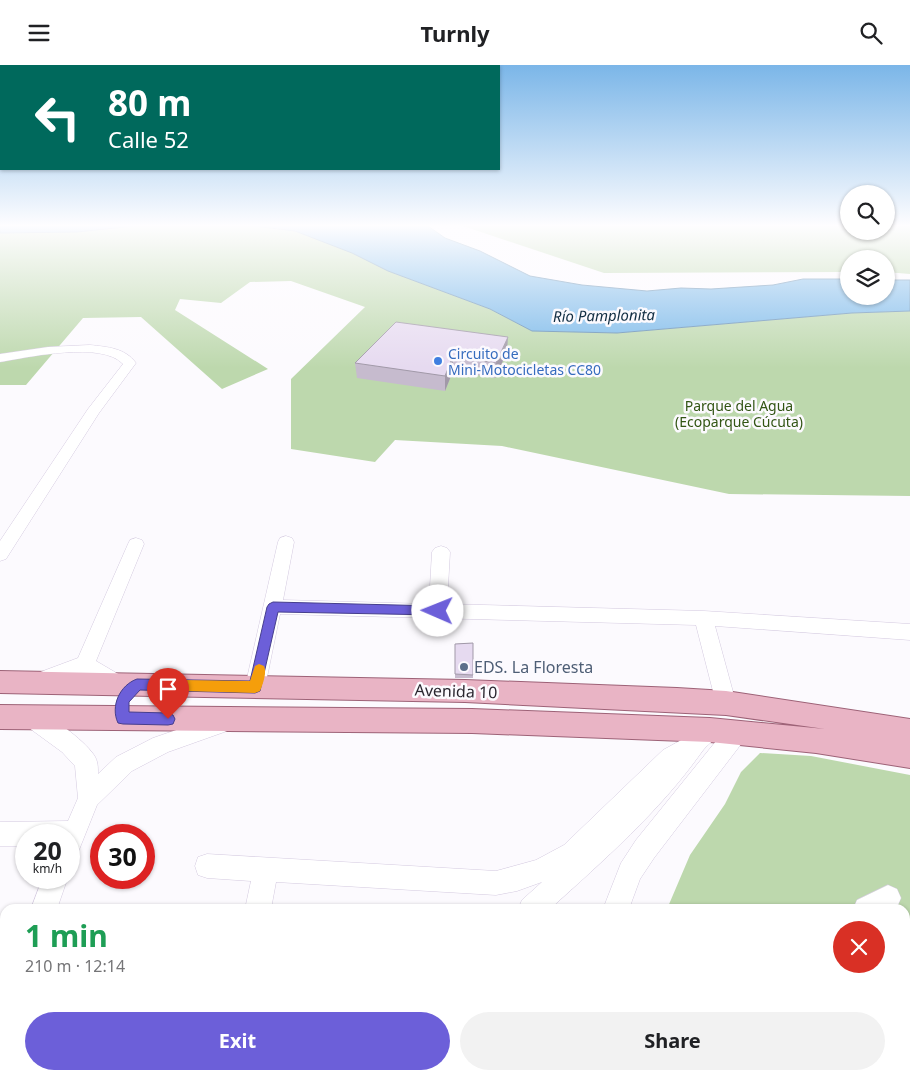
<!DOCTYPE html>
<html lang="en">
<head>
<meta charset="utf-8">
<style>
	body { margin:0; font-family:"Noto Sans",sans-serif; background:#f2f2f2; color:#202124; height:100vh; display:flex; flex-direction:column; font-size:19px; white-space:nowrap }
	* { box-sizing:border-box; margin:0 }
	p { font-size:16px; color:#757577 }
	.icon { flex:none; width:28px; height:28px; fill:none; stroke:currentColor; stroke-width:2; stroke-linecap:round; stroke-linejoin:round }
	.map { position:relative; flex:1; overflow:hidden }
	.side { position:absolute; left:0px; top:839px; width:910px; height:176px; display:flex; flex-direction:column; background:#fff; border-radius:15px 15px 0 0; box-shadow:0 1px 4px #0004 }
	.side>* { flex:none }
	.top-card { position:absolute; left:0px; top:0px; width:500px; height:105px; box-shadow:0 1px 4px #0004; background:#00695c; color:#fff; overflow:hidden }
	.tools { position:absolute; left:840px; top:120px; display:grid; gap:10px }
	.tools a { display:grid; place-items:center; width:55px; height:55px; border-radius:50%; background:#fff; box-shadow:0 1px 4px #0004; font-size:25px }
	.speed { position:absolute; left:15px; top:759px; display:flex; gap:10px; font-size:25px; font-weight:700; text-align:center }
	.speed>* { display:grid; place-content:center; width:65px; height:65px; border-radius:50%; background:#fff; box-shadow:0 1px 4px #0004; line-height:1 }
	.speed small { font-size:12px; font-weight:400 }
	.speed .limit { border:8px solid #d22; background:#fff; color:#111 }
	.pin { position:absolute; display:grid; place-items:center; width:42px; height:42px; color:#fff; margin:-51px -21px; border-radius:50% 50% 50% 0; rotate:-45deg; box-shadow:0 0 5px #0007 }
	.pin .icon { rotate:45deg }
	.me { position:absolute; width:55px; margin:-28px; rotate:271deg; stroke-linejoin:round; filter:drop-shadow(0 0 4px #0008) }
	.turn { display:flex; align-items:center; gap:18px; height:105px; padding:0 25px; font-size:22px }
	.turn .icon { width:65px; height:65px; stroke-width:2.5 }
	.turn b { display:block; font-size:35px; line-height:42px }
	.round { display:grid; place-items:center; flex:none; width:52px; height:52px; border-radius:26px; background:#f2f2f2 }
	.overview { display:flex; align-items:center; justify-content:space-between; height:85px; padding:0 25px }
	h1 { font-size:30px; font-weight:700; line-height:38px; color:#1e9e55 }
	.action { display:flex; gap:10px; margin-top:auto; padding:10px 25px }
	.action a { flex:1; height:58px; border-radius:30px; background:#6c5fd9; color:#fff; font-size:20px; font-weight:700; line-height:58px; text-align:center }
	.action a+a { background:#f2f2f2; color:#202124 }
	header { display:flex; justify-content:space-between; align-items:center; height:65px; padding:0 25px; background:#fff; font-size:22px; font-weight:700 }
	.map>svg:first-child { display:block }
</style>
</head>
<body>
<header><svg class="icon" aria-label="menu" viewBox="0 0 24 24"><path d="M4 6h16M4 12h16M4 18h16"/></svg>Turnly<svg class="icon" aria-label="search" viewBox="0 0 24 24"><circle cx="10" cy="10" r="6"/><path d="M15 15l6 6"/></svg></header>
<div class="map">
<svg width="910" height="1014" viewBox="0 0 910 1014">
	<rect width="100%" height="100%" fill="#fcfafe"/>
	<!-- green -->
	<path fill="#bdd8ad" d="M134,161H254L295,166L352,188L388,206L490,244L532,266L617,268L852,248L910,246V431L729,429L502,381L395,375L375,397L291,384V314L365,242L291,216L250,217L221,238L180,234L175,245L268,304L222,324L141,252L83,253L26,320H0V168L77,167Z
		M463,161H849V166H886V161H910V209L886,207V194H849V207L604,208Z
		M760,688L811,691L910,710V1014H646L644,1010H905V844H667L690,790L725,739L741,707Z"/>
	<!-- water -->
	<path fill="#79b8e9" stroke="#618cb1" d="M0,161H134L77,167L0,168Z
		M254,161H428L445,173L480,186L530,211L582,220L647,226L681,223L711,224L773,220L803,214H849V231H886V215H910V246L852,248L617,268L532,266L490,244L388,206L352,188L295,166Z"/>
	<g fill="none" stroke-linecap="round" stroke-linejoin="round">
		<defs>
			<path id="minor" d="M90,280C108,282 125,283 136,298L99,348L6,494L0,496V476L88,344L123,299C102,276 29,292 0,297V289L48,282Z
				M286,471L292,473L294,477L283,535L429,539L432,487L435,483L441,481L447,483L450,487L447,539L704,546L910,559V575L715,561L736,638L733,644L726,647L719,644L716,638L696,560L280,549L265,622L262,628L255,631L248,628L245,622L278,477L280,473Z
				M136,473L142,475L144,479L96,596L125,613L128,619L125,625C111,630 96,616 83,608L42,624L35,621L32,615L35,609L78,593L128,479L130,475Z
				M32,644C50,650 83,674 94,690C98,696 98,702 98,709L116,692L153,673L220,650L227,652L231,659L227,666L168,687L132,706L97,740L77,790L69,794V770H26V781H0V757L68,756L78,733L75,701L62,687L25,660L22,653L25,646Z
				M710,655L718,658L721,665C716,675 707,679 701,688C659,747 604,795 550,844H518L522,835L542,817L517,826L496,830L276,817L271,844H245L251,816L207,813L198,810L195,801L198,792L207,789L496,806L536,795L564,780L663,685L685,673L702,658Z
				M737,657L745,660L748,667L745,674L654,793L640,814L629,844H603L621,798L636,775L729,660Z
				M43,812H68L57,844H31Z
				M888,820L897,824L901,833L897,842L893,844H853L857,835Z
				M5,925V963L0,965V927Z
				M211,1010H241L240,1014H210Z
				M307,1010H340L338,1014H305Z
				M593,1010H623L624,1014H594Z"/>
			<path id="major" d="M0,606L465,615L677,623L726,626L910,654V703L816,688L710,677L472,668L0,664V640L472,644L710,653L825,664L726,650L465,637L0,628Z"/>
		</defs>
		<!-- minor casing -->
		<use href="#minor" stroke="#d4cae0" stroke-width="1"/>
		<!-- major casing -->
		<use href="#major" stroke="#9d6277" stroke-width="2"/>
		<!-- minor -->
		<use href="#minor" fill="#fff" fill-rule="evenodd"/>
		<!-- major -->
		<use href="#major" fill="#e9b4c5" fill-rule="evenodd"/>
	</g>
	<!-- wall -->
	<path fill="#c6bbce" d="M507,287L495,313L453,306L445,326L357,313L355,298Z
		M473,578V613H455V579Z"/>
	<!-- shaded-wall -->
	<path fill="#a199a8" d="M508,272L507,287L495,313L496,298Z
		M453,291V306L445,326V311Z"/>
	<!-- building -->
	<path fill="#e6daf0" stroke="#a199a8" d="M396,257L508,272L496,298L453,291L445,311L355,298Z
		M473,578V610L455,609V579Z"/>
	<!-- sky -->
	<linearGradient id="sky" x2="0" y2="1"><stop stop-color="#7bb6e8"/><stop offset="0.53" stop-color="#fefdff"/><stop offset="1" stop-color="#fefdff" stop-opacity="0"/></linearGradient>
	<rect width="910" height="303" fill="url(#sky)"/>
	<!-- route -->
	<path fill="#6c5fd9" stroke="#463e8d" d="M273,537L438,541L442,542L444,546L442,549L438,550L278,547L260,626L255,628L140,625L129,637V647L168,648L173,650L175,654L173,659L168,660L123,659L118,658C110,641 120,620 137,614L250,616L267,542L269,539Z"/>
	<!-- slow -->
	<path fill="#f59e0b" d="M259,599L264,601C267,607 263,619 260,626L255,628L183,626L179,624L177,621L179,617L183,615L250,616L255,601Z"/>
	<!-- markers -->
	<circle fill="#3f7fe0" stroke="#fcfafe" stroke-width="2" cx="438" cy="296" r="5"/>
	<circle fill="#5c6f8a" stroke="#fcfafe" stroke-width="2" cx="464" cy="602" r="5"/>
	<g text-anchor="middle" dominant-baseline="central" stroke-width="5" stroke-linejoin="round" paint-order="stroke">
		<!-- far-shop labels -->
		<g font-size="14" fill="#366cbe" stroke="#fcfafe" text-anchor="start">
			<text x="448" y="288">Circuito de<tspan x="448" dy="16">Mini-Motocicletas CC80</tspan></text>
		</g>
		<!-- far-park labels -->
		<g font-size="14" fill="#325514" stroke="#fcfafe">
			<text x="739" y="340">Parque del Agua<tspan x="739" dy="16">(Ecoparque Cúcuta)</tspan></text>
		</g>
		<!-- far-water labels -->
		<g font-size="15" font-style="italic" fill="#112d42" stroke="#fcfafe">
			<text transform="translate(604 250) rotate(-1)">Río Pamplonita</text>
		</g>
		<!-- service labels -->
		<g font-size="16" fill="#4e5e75" stroke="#fcfafe" text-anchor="start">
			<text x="474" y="602">EDS. La Floresta</text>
		</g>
		<!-- street labels -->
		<g font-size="16" fill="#2a262f" stroke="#fcfafe">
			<text transform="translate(456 626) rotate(2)">Avenida 10</text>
		</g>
	</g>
</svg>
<div class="tools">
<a><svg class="icon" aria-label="search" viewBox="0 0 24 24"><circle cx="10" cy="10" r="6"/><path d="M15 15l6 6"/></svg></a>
<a><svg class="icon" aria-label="layers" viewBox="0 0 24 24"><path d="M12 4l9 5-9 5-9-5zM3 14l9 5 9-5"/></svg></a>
</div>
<div class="speed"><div>20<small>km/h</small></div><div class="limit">30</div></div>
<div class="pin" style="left:168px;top:654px;background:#d93025"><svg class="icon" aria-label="arrive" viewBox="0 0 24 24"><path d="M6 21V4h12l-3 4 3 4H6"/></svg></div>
<svg class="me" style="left:438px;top:546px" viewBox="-20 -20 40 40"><circle r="19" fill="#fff"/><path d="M0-13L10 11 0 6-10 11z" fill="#6c5fd9"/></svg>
<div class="top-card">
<div class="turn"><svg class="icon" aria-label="left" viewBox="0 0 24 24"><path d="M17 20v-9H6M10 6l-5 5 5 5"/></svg><div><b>80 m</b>Calle 52</div></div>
</div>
<section class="side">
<div class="overview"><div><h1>1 min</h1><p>210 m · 12:14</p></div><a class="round" style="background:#d93025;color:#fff"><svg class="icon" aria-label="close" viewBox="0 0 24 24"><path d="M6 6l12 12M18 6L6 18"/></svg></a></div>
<div class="action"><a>Exit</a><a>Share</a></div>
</section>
</div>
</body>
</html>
